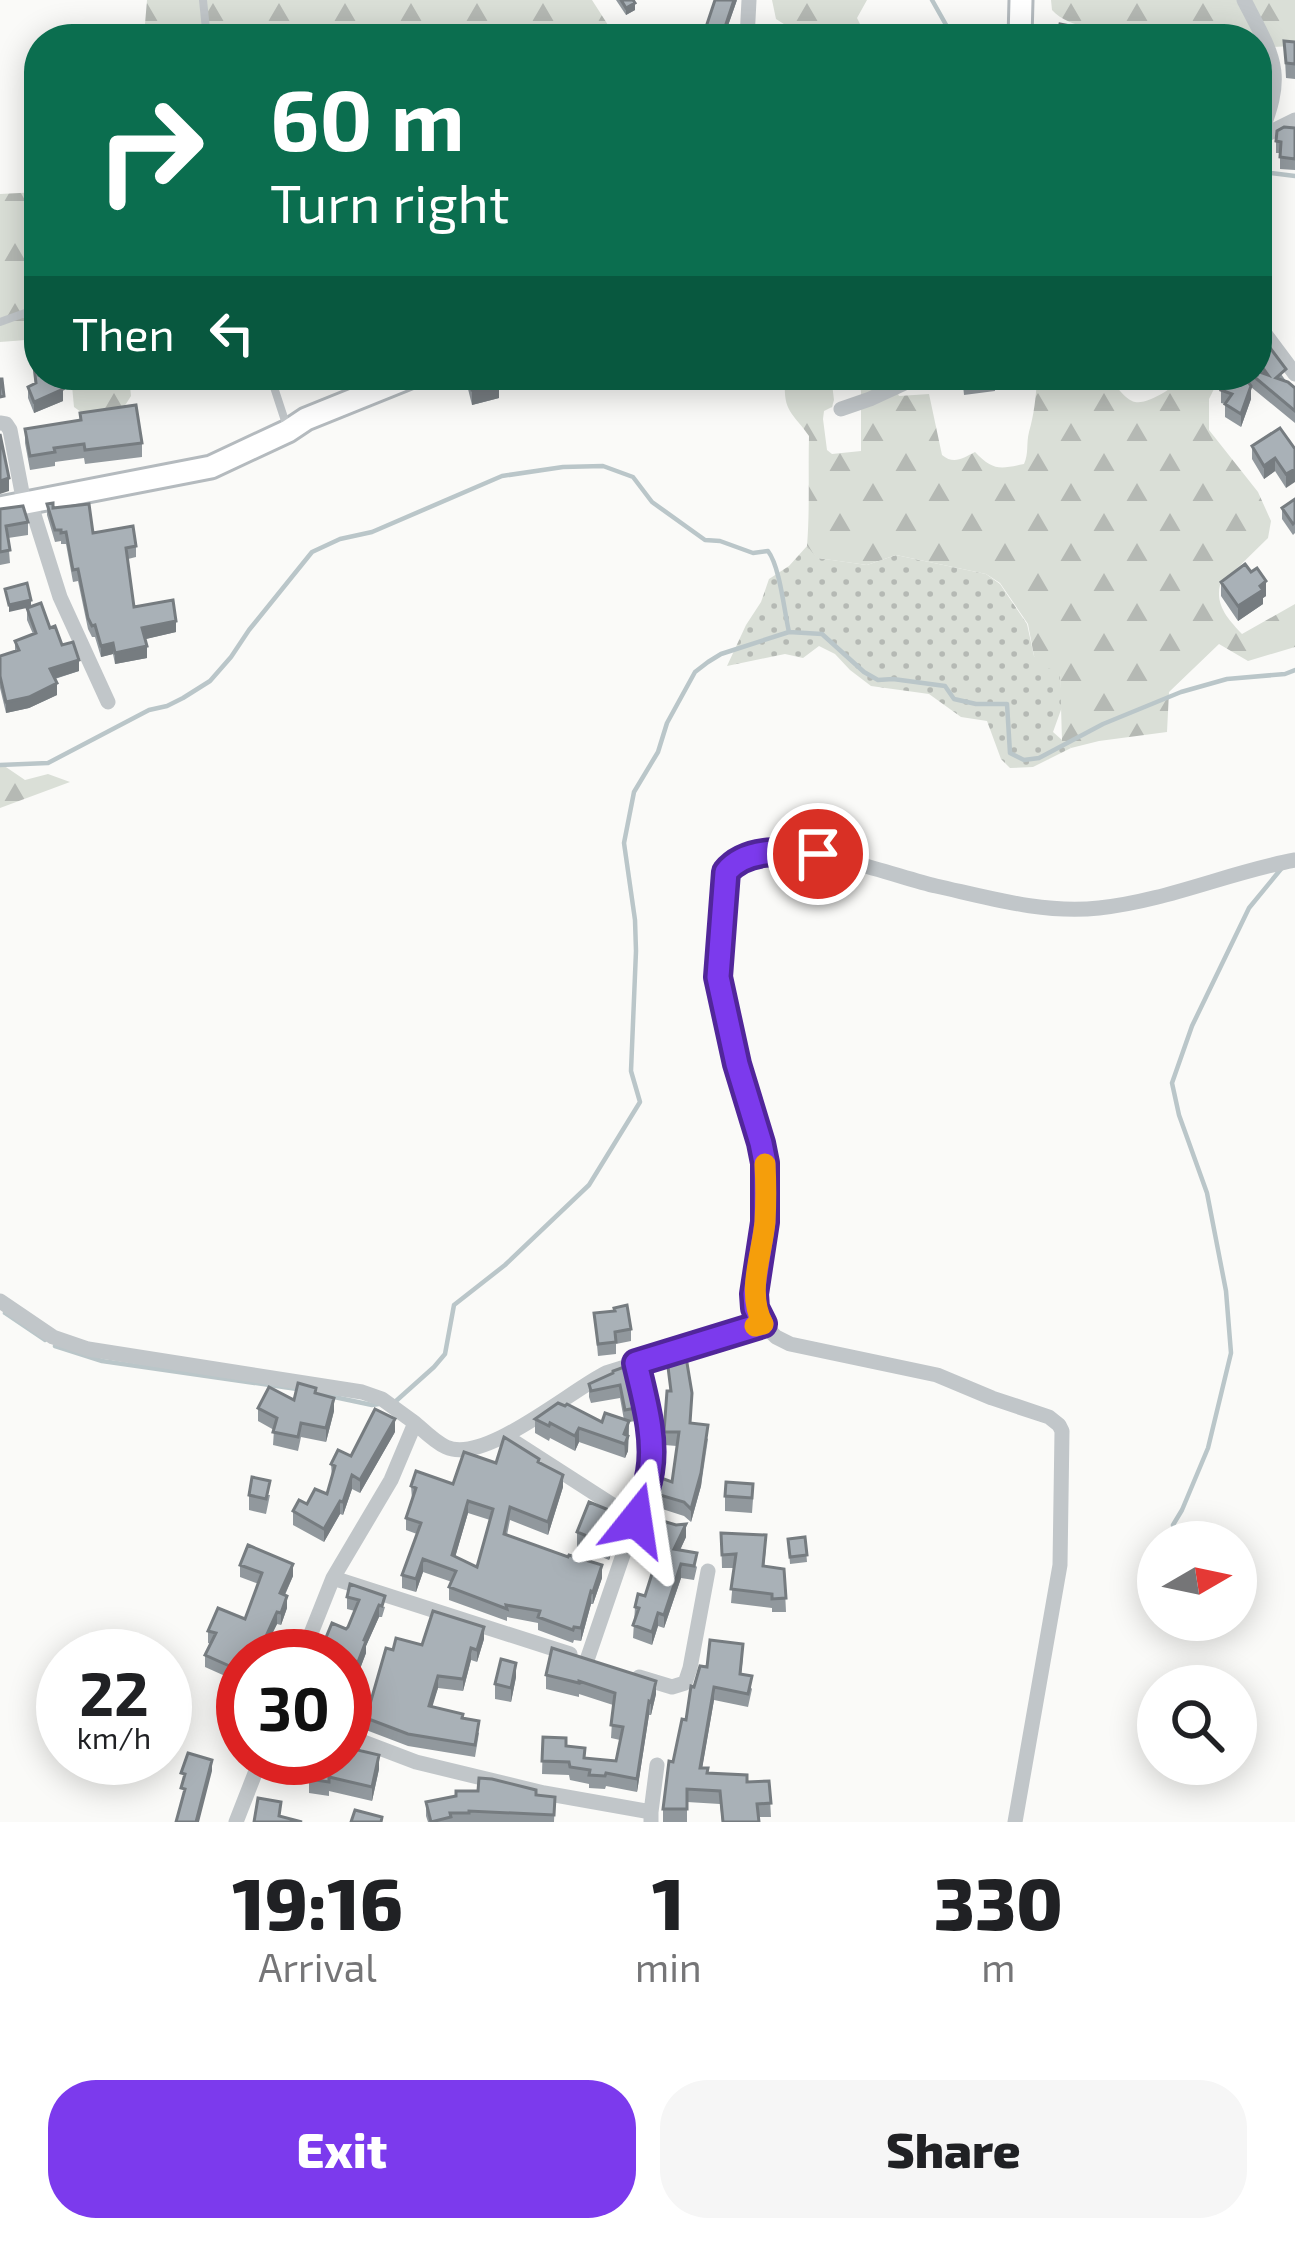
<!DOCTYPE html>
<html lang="en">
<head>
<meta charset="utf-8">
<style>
	body { margin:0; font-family:"Exo 2",sans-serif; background:#f6f6f6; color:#202124; height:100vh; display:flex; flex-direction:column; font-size:45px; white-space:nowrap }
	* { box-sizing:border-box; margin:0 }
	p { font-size:39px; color:#757577 }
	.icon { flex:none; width:66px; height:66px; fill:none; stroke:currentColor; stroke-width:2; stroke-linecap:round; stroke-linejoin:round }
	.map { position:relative; height:1822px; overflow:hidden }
	.side { display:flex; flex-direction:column; background:#fff; flex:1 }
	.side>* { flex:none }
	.guide { position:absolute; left:24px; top:24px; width:1248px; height:366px; border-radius:48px; box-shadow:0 6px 30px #0003; background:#0b6e4f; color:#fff; overflow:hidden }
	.needle { width:78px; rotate:81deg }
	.tools { position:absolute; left:1137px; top:1521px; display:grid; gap:24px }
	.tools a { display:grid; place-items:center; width:120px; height:120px; border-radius:50%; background:#fff; box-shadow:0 6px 30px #0003; font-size:60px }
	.speed { position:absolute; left:36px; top:1629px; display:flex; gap:24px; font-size:60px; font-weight:700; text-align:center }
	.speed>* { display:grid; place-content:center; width:156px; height:156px; border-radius:50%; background:#fff; box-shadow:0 6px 30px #0003; line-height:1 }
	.speed small { font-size:30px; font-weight:400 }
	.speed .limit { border:18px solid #d22; background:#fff; color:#111 }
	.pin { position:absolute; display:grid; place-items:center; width:102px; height:102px; color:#fff; margin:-51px; border:6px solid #fff; border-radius:50%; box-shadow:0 3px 12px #0007 }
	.me { position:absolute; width:132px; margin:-66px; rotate:15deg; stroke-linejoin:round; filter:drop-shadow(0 0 9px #0008) }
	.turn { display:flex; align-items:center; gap:42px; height:252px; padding:0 48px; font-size:54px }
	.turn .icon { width:156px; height:156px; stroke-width:2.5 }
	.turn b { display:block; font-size:84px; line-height:102px }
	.then { display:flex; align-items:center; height:114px; padding:0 48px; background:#0003; gap:24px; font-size:45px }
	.eta { display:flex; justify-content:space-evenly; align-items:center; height:204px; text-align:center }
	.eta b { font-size:72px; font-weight:800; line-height:84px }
	.button { display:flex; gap:24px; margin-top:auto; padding:24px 48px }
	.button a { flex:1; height:138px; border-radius:48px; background:#7c3aed; color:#fff; font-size:48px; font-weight:800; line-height:138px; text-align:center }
	.button a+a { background:#f6f6f6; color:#202124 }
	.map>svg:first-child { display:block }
</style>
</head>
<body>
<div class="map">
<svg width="1295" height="1822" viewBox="0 0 1295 1822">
	<defs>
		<pattern id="grass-dots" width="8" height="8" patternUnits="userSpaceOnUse" patternTransform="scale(3)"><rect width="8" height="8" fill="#dadfd7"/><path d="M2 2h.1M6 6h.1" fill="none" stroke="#b5b9b4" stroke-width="1.8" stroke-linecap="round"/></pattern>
		<pattern id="forest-firs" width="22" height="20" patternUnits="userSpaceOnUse" patternTransform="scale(3)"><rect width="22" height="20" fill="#dadfd7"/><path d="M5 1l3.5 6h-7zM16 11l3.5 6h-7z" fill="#b5b9b4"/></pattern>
	</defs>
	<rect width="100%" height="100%" fill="#fafaf8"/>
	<!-- grass -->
	<path fill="url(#grass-dots)" d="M807,546L818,558L867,565L896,555L986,574L1000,584L1027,624L1034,656L1060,671L1062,707L1053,732L1071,748L1033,767L1010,768L1001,759L987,721L961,717L929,694L871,686L850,670L835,654L819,646L803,658L785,654L727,666L746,625L761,602L769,579L789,566Z"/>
	<!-- forest -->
	<path fill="url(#forest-firs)" d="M147,0H592L608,25L594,39H148L145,24Z
		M772,0H867L857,18L861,26L844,39H797L787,26L776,19Z
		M1051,0H1295V46L1272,47L1264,111L1257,115V39H1128C1104,27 1070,30 1052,10Z
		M39,192V339L0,342V194Z
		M71,375H129L131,396L124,407L81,412L74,407Z
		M779,375H831L834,400L832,407L824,411L823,419L827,450L832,454L861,451V392L859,375H890L899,396L929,394L942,455C954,465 963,458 975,452C993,471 1000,469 1024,464C1029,453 1026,444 1029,432C1034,415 1036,397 1037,378L1051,375H1107C1114,383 1125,400 1135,402C1149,405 1177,385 1186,375H1221L1209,399V430L1258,492L1271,521L1268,538L1220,585C1215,606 1229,620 1242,634L1295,604V647L1248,661L1219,644L1169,692L1167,732L1099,741L1071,748L1062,741L1060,672L1044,667L1034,656L1028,624L1000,583L986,574L896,555L867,565L817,558L807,546C810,509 808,473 809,436C793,413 783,412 785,381Z
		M0,763L25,780L48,774L70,782L0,808Z"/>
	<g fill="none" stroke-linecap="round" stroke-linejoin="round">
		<!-- stream -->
		<path stroke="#bac6c9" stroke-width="4.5" d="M932,0L954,39
			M1257,166L1271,173L1295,176
			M0,765L48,763L149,710L167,706L183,698L210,681L231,657L249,630L312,552L340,539L372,532L502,476L563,467L603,466L633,477L652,502L705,540L720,541L753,553L768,551C780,567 784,610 789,632
			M5,1313L45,1340
			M55,1346L102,1361L297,1389
			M320,1394L372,1405L379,1404
			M396,1401L434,1367L445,1354L454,1305L505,1265L589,1185L640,1102L631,1071L636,951L635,920L624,843L634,792L658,752L667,723L695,672L708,662L721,654L789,632L822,634L864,672L878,680L893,679L945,686L954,699L976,704H1007L1010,753L1024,760L1039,758L1103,724L1181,692L1227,679L1285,674L1295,670
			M1173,1525L1182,1510L1208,1448L1231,1353L1226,1291L1207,1193L1179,1115L1172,1083L1192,1026L1249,908L1281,869"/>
		<defs>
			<path id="secondary" d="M1020,39L1021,0
				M0,508L211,467L288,431L306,419L415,375"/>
		</defs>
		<!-- secondary casing -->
		<use href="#secondary" stroke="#b4babe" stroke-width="27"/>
		<!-- lane -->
		<path stroke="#c1c6c9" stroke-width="8" d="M203,0L207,39
			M0,322L39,308
			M270,375L288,430"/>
		<!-- street -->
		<path stroke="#c1c6c9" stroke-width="15" d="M1244,0C1275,60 1286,73 1259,138
			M747,39L749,0
			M1257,139L1295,120
			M1257,323L1295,374
			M841,409L870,399L922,375
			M0,423L6,424L10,430L24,503
			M30,502L60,597L108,702
			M0,1301L53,1337L88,1349L362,1392L382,1399L415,1423L391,1480L333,1578L302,1656
			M415,1423C424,1431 435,1442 446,1447C484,1465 571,1390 606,1373L763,1324
			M507,1437L636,1520
			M333,1578L570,1654
			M587,1660L650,1476C654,1438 644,1401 636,1363
			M639,1677L672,1687L685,1683L690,1668L708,1571
			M345,1735L416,1762L544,1793L651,1812V1822
			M651,1812L657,1765
			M236,1822L261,1758
			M1015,1822L1060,1565L1062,1431L1059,1425L1049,1417L992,1398L937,1375L790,1344L776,1337L763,1324L755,1308L754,1295L765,1222V1163L761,1143L737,1064L718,977L726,871C765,824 887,875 936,886C990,898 1044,914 1099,908C1166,901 1230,872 1295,860"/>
		<!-- secondary -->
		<use href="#secondary" stroke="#fff" stroke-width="21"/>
	</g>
	<!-- wall -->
	<path fill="#91989d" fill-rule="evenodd" d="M616,0H633L635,10L626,15Z
		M737,0L724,37L707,31V24Z
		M1284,41L1295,42V79L1286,78Z
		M1295,128V170L1280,169V153H1276V141Z
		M1257,340L1286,381L1295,388V423L1251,387V399L1241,427L1225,417V404L1221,403V390L1227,375H1257Z
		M32,350L58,375L63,401L34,413L28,398V387L35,384Z
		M467,375H494L499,398L472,405L467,385Z
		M962,375H994L995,391L964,395Z
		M1121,375H1143L1133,388L1121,379Z
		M80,413L142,443V457L85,464L84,458L55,462V466L30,470L25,443V429L80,420Z
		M1252,446L1295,449L1286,488L1275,471L1264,479L1252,459Z
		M1295,499V533L1293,535L1282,519V508Z
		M47,504L93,533L136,546V557L128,559L134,607L176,632L145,639L147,658L115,664L113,654L101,657L95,637H92L88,629L78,581L73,582L66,544H61V541L55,542L47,515Z
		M0,509L28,522V535L8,538L10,563L0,565Z
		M1221,582L1266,596L1263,598V604L1238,621L1221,596Z
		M27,608L50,628L79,671L55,679L57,695L29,708L6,713L0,688V656L15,651V641L33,634L27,620Z
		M594,1313L631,1329V1341L616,1344V1354L598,1356Z
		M667,1359L691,1424L708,1439L701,1486L691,1522L684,1516L653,1506V1493L672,1482L677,1446L664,1445L670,1391Z
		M613,1373L636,1408V1421L629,1422L628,1451L625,1458L579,1442L575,1451L550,1438L549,1441L535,1433V1419L602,1422L624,1420L620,1398L591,1403L589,1397V1384Z
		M316,1393L334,1411L326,1442L301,1437L298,1451L273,1445L274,1430L258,1421V1408Z
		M395,1432L360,1493L352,1489L343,1515L340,1514L324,1542L293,1525V1511L327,1494L332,1478L331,1464L351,1456Z
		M539,1462L563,1487L548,1535L510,1520L507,1535L602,1578L593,1604H591L581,1641L574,1640L573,1643L538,1630V1623L507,1617V1621L449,1600V1587L452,1582L423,1572L416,1592L402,1588V1575L417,1534L406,1530V1518L412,1499L411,1486L453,1484L496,1463ZM468,1513L490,1520L477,1567L455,1557Z
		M249,1495H270L266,1514L249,1510Z
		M725,1496L753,1499L752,1513L725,1511Z
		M621,1524L609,1560L577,1547V1532Z
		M642,1529L686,1537L680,1550L697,1567L694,1580L681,1578L664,1628L658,1626L652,1645L633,1638L635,1607L645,1596L653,1570L649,1569L651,1546L642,1542Z
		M721,1533L766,1548L764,1566L784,1569L786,1612H772V1608L731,1603L734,1568H722Z
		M805,1537L807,1562L790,1564L788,1539Z
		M240,1565L293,1576L285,1595L287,1608L281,1625L277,1624L261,1656H243V1684L205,1667V1655L211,1644L208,1643V1631L245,1619L259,1584L240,1577Z
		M347,1597L385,1607L382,1617H379L366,1646V1653L358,1674L347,1670L345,1677V1656L320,1652L348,1627L355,1611L347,1609Z
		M484,1639L477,1662L471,1660L463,1691L438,1688L431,1707L463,1718L479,1733L475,1757L408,1746L366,1730V1718L393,1650Z
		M743,1658L741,1674L752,1689L748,1707L714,1700L702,1768L707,1773L747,1782L769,1781L771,1817H758L759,1822H722L720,1804L687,1802V1822H663V1809L673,1762L686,1720L694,1687L707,1667Z
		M546,1675L656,1694L651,1715H649L637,1792L606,1786L605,1789L589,1788V1784L570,1780L569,1775L542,1774L543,1737L566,1746L585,1758L616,1761L620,1740L611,1738L613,1705L579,1694V1697L546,1689Z
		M516,1677L511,1702L495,1699V1684Z
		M379,1769L372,1801L329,1791V1796L309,1793V1779Z
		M536,1795L555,1797L554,1822H428L426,1816V1802Z"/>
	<!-- shaded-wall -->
	<path fill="#767c80" d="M734,0H737L724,37V30Z
		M635,3V10L626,15V8Z
		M1133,375H1143L1133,388Z
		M499,383V398L472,405V390Z
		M1251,386V399L1241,427V414Z
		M63,389V401L34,413V402Z
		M1275,458V471L1264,479V466Z
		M1295,469V482L1286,488V474Z
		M9,478V491L0,494V481Z
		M1266,581V596L1263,598V604L1238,621V606Z
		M31,600V607L9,612V605Z
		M176,621V632L142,640V628Z
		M113,643V654L101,657V646Z
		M147,646V658L115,664V653Z
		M79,660V671L50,680V669Z
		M57,683V695L29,708L6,713V702Z
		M334,1398V1411L326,1442V1428Z
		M395,1419V1432L360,1493V1480Z
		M629,1421L628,1451L625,1458L624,1434Z
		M708,1425L701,1486L691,1522V1509Z
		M579,1428V1442L575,1451V1436Z
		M352,1475V1489L343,1515V1502Z
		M563,1475V1487L548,1535V1522Z
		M340,1501V1514L324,1542V1529Z
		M468,1501V1513L452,1568V1555Z
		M621,1510V1524L609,1560V1545Z
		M686,1524V1537L674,1563V1549Z
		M423,1559V1572L416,1592V1579Z
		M293,1564V1576L280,1605V1593Z
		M681,1564V1578L664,1628V1615Z
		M602,1565V1578L593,1604V1592Z
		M591,1591V1604L581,1641V1628Z
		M287,1596V1608L281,1625V1613Z
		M379,1605V1617L366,1646V1653L358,1674V1662L364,1640Z
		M277,1612V1624L261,1656H257Z
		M658,1613V1626L652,1645V1632Z
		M484,1627V1639L477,1662V1650Z
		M471,1648V1660L463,1691V1679Z
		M516,1663V1677L511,1702V1688Z
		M438,1676V1688L429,1718L432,1692Z
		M656,1681V1694L651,1715V1702Z
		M714,1687V1700L700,1781V1768Z
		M649,1701V1715L637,1792V1779Z
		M379,1755V1769L372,1801V1787Z
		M212,1760V1771L199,1822H196Z"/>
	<!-- building -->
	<path fill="#a9b1b7" stroke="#767c80" stroke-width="3" fill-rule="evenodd" d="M621,0H633L635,3L626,8Z
		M715,0H734L724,30L707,24Z
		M1060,24L1080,28L1079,33H1091L1090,39H1057Z
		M905,32L907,39H864Z
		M939,32L941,39H925Z
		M1284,41L1295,42V64L1286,63Z
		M1284,127L1295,128V159L1280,157L1281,142L1276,141L1277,131Z
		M1262,337L1286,369L1276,378L1288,382L1295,388V411L1252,375H1257V371L1268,375L1257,360V340Z
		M39,349V375H56L63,389L34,402L28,387L36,383L32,350Z
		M468,375H494L499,383L472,390Z
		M964,375H994L995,376L964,380Z
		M1227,375H1250L1246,379L1251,386L1241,414L1225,404L1232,394L1221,390Z
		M0,379H2L4,396L0,397Z
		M136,405L142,443L85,450L84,444L54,448L55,452L30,456L25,429L81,420L80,413Z
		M1280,428L1295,449V469L1286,474L1275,458L1264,466L1252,446Z
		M0,434L9,478L0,481Z
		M1295,499V522L1293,524L1282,508Z
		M53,503V508L89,504L93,533L133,526L136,546L126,548L134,607L173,600L176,621L142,628L147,646L115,653L113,643L101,646L95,625L92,626L88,618L78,569L73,570L66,532L61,533V530H55L47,504Z
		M23,506L28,522L6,526L10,550L0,552V509Z
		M1245,564L1251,572L1257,568L1266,581L1260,586L1263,590L1238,606L1221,582Z
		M27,583L31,600L9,605L5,589Z
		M41,603L50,628L55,626L62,645L73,642L79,660L50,669L57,683L29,697L6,702L0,676V656L19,650L15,641L36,633L27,608Z
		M627,1305L631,1329L615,1332L616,1342L598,1344L594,1313L615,1311L614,1308Z
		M686,1357L692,1393L690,1423L708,1425L701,1473L691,1509L684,1502L653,1493L656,1484H661V1478L672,1482L679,1432H664L667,1391H671L667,1359Z
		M627,1366L636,1408L625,1410L620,1385L591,1391L589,1384L613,1373V1371Z
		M298,1383L316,1388L315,1393L334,1398L326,1428L301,1423L298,1437L273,1432L277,1418L258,1408L269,1387L294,1400Z
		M558,1403L565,1406L567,1404L602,1422L605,1413L629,1421L624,1434L628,1436L625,1444L579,1428L575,1436L550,1423L549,1426L535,1419Z
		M375,1409L395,1419L360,1480L352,1475L343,1502L340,1501L324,1529L293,1511L299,1500L307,1504L315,1489L327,1494L335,1466L331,1464L338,1450L351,1456Z
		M504,1437L539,1459L538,1462L563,1475L548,1522L510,1507L504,1534L568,1557L569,1555L602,1565L593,1592L591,1591L581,1628L574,1627L573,1630L538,1617L540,1611L506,1605L507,1609L449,1587L456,1571L423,1559L416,1579L402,1575L421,1523L406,1518L416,1488L411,1486L416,1471L453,1484L464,1452L496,1463ZM468,1501L493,1509L477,1567L452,1555Z
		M252,1477L270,1481L266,1499L249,1495Z
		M726,1482L753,1484L752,1498L725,1496Z
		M589,1502L611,1511L613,1505L621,1510L609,1545L577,1532Z
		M646,1516L676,1525L686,1524L674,1549L697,1553L694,1566L681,1564L664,1615L658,1613L652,1632L633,1625L639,1608L635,1607L638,1594L645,1596L657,1558L649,1556L654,1534L642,1529Z
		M721,1533L766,1535L763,1566L784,1569L786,1598L772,1599V1594L731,1589L736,1554L722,1555Z
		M805,1537L807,1555L790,1557L788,1539Z
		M248,1545L293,1564L280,1593L287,1596L281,1613L277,1612L257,1656H243V1672L205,1655L216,1633L208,1631L218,1608L245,1619L262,1573L240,1565Z
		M350,1584L385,1596L382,1606L379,1605L364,1640L366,1641L358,1662L347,1658L345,1665V1656H310L313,1649L320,1652L332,1623L346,1629L348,1627L359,1600L347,1597Z
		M433,1611L484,1627L477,1650L471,1648L463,1679L438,1676L429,1706L463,1714L462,1718L479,1721L475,1745L408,1734L366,1718L386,1648L393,1650L396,1638L422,1645Z
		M710,1640L743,1644L740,1674L752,1676L748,1694L714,1687L700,1768H708L707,1773L747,1775V1782L769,1781L771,1803L757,1804L759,1822H723L720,1791L687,1789V1809H663L669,1761L673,1762L682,1719L686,1720L691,1686L694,1687L700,1666L707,1667Z
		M552,1648L656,1681L651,1702L649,1701L637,1779L606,1773L605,1776L589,1775L590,1770L570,1767L569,1762L542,1761L543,1737L566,1738V1746L585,1748L584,1758L616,1761L623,1727L611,1725L615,1693L579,1681V1683L546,1675Z
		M501,1659L516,1663L511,1688L495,1684Z
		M345,1747L379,1755L372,1787L329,1777V1782L309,1779L313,1758H345Z
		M188,1753L212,1760L196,1822H176L185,1789L181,1788L185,1774L181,1773Z
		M479,1778L492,1779L536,1790V1795L555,1797L554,1815L469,1811V1813H450L451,1817L431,1822L426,1802L456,1796V1791H478Z
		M258,1798L281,1802L279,1816L302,1822H254Z
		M355,1810L382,1817L381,1822H351Z"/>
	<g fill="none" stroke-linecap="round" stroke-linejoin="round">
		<defs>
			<path id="route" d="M636,1520C641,1505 647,1489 650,1472C656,1437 644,1398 636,1363L763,1324L755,1308L754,1294L765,1222V1163L761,1143L737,1064L718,977L726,872C747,846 789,852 818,854"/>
		</defs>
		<!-- route casing -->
		<use href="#route" stroke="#51269a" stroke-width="30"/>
		<!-- route -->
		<use href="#route" stroke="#7c3aed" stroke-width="21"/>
		<!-- slow -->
		<path stroke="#f59e0b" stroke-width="21" d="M755,1326L763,1324C746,1293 762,1255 765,1222C766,1203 766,1183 765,1164"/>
	</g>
</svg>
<div class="tools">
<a><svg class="needle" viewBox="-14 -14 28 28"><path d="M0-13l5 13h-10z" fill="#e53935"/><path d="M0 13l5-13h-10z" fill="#757577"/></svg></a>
<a><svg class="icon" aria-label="search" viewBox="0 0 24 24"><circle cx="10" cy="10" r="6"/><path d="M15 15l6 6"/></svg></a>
</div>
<div class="speed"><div>22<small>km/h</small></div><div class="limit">30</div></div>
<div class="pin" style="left:818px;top:854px;background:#d93025"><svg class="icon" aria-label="arrive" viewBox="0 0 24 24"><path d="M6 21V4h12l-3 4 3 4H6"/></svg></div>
<svg class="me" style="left:636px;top:1520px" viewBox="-20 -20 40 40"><path d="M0-17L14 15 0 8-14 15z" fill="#7c3aed" stroke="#fff" stroke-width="4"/></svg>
<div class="guide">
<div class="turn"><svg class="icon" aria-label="right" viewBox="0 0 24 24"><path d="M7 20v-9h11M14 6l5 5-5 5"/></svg><div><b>60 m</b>Turn right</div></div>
<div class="then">Then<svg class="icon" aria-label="left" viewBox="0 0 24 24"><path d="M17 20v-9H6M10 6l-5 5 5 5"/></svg></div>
</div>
</div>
<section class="side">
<div class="eta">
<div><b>19:16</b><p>Arrival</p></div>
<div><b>1</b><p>min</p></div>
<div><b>330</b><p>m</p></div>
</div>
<div class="button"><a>Exit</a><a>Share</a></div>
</section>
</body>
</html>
